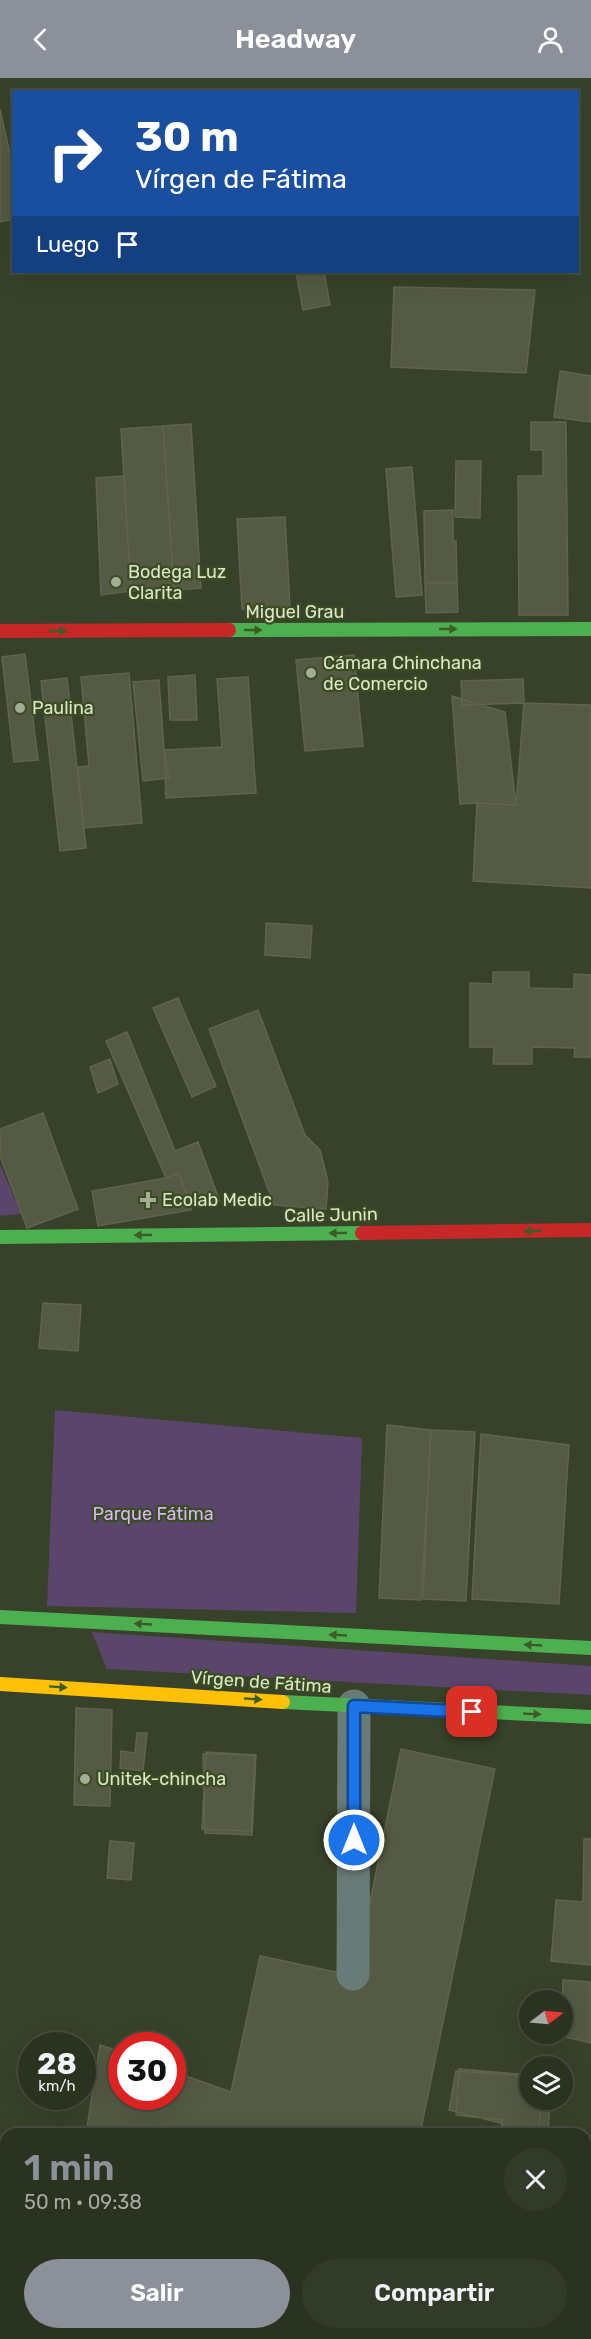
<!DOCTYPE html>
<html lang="es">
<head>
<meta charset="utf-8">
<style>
	body { margin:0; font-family:Rubik,sans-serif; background:#323a29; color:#f1f3f6; height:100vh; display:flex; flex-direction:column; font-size:22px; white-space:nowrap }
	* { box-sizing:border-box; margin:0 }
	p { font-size:20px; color:#a5aaa5 }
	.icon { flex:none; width:33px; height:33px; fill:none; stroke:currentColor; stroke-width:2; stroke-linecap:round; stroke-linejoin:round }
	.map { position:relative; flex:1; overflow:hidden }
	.sheet { position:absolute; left:0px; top:2050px; width:591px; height:212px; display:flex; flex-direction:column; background:#2a3220; border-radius:18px 18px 0 0; box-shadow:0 6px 24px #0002,0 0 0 2px #464d3e }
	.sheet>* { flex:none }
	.guide { position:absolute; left:12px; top:12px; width:567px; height:183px; border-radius:0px; box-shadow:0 6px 24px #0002,0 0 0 2px #464d3e; background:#1a4fa0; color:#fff; overflow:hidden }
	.needle { width:39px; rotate:74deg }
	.controls { position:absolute; left:519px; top:1912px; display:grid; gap:12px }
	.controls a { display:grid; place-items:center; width:54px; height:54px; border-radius:50%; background:#2a3220; box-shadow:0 6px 24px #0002,0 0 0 2px #464d3e; font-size:30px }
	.speed { position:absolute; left:18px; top:1954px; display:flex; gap:12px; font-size:30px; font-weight:700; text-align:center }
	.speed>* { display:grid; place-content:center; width:78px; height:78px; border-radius:50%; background:#2a3220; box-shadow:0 6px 24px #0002,0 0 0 2px #464d3e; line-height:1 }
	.speed small { font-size:15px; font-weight:400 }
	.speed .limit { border:9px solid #d22; background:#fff; color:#111 }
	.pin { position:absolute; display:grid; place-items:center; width:51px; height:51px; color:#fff; margin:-26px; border-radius:12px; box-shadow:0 3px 9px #0006 }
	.me { position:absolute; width:66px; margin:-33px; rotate:0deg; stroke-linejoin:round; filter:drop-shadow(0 0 4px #0008) }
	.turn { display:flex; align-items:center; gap:21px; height:126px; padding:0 24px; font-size:27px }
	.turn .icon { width:78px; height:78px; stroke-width:2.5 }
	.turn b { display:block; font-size:42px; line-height:51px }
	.then { display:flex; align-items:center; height:57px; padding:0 24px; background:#0003; gap:12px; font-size:22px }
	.round { display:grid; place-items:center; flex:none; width:63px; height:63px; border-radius:32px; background:#323a29 }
	.headline { display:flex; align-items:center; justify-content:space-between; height:102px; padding:0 24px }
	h1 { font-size:36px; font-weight:600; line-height:45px; color:#8c9099 }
	.action { display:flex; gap:12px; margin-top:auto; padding:12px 24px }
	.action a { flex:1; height:69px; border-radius:36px; background:#8c9099; color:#fff; font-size:24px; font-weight:600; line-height:69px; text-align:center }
	.action a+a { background:#323a29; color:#f1f3f6 }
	header { display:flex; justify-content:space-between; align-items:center; height:78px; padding:0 24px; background:#8c9099; color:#fff; font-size:27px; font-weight:600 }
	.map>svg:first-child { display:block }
</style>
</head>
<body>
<header><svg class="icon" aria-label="back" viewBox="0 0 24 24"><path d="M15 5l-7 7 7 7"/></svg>Headway<svg class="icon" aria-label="person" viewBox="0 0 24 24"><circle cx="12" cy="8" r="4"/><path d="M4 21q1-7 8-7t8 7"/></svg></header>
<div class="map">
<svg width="591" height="2261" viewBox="0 0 591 2261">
	<rect width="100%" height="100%" fill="#38422a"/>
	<!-- green -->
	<path fill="#5a456b" d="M0,1086L21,1136L0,1138Z
		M55,1332L362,1360L356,1535L47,1528Z
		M92,1554L591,1588V1617L107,1591Z"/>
	<!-- building -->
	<path fill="#545a43" stroke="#60644f" stroke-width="1.5" d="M0,31L14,94V141L0,144Z
		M296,194H324L330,227L303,232Z
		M394,209L535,212L526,295L391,289Z
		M560,293L591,298V344L554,339Z
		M531,344H566L568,537H519L518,398H543V372H531Z
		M191,346L201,510L174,512L163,348Z
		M163,348L174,512L131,513L121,351Z
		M456,383H481L480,440L455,439Z
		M412,389L422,517L396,519L386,391Z
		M124,398L131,513L101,517L96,400Z
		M453,432V463H456L457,505H425L424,433Z
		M285,439L290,529L242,531L237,441Z
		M425,505H457L458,534L426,535Z
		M25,576L38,682L14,684L2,579Z
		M354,577L363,668L305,673L296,582Z
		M129,595L142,745L83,750L78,689L89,688L81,599Z
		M195,597L197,642H170L168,599Z
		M248,599L256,715L166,720L164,672L222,669L217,601Z
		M67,600L86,770L60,773L41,603Z
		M523,601L524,625L462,627L461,603Z
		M159,602L164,672L169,700L143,703L133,604Z
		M452,618L505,634L516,727L477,725L460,726Z
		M524,625L591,627V810L473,803L477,725L516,727Z
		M266,845L312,848L310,880L265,877Z
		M493,894H529V910L574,911V896L591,897V979H574L575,970L532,969V986H493L494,969H470V905L493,906Z
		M178,920L216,1008L192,1019L153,930Z
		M258,932L305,1057L320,1072L328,1104L326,1131L274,1127L209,951Z
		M127,954L175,1073L198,1064L220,1124L189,1122L178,1095L166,1100L106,963Z
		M110,981L118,1006L98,1015L90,989Z
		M43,1035L78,1131L27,1150L0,1078V1051Z
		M178,1095L189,1122L191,1132L98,1148L92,1113L166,1100Z
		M43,1225L81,1227L78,1273L39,1270Z
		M387,1347L431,1352L421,1522L379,1520Z
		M431,1352L475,1354L466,1523L423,1521Z
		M481,1356L569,1367L559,1526L472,1521Z
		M76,1630L112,1632L110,1728L74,1727Z
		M137,1655H147L143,1693L120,1690L121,1673L135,1675Z
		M401,1671L495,1691L420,2056H86L100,1967L122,1974V2019H172V1993L231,2014L260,1878L355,1898Z
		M206,1674L255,1677L251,1753L202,1751Z
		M203,1676L256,1677L252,1757L205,1755Z
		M584,1761H591V1887L551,1883L556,1822L583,1824Z
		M110,1763L134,1765L131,1802L107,1800Z
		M563,1902L591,1904V1965L561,1958Z
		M459,1991L530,1997V2022H550L548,2056H501L502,2042L456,2037Z
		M456,1993L530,1998V2022H542L538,2056H502L504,2046L449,2032Z
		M0,2149L6,2151V2227L2,2247L0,2246Z
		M5,2230L6,2256H137L162,2261H0V2246L2,2247Z
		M418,2256H514L513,2261H461Z"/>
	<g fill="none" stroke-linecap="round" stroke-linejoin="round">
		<!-- street -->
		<path stroke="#697b76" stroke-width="33" d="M353,1896L354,1628"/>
		<!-- fast -->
		<path stroke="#4caf50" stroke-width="14" d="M229,552L591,551
			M0,1159L362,1155
			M0,1539L591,1570
			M283,1624L591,1639"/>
		<!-- slow -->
		<path stroke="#ffc107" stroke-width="14" d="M0,1606L283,1624"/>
		<!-- jam -->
		<path stroke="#c62828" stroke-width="14" d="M0,553L229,552
			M362,1155L591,1152"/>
	</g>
	<!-- one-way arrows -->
	<defs><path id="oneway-solid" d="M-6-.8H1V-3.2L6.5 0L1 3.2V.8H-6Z" transform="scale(1.5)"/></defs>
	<g fill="#3d5b27">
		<use href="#oneway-solid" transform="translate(448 551)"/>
		<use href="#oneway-solid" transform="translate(253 552)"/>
		<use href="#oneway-solid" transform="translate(58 553)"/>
		<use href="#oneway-solid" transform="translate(533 1153) rotate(179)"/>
		<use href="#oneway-solid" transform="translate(338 1155) rotate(179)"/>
		<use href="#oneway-solid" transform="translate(143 1157) rotate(179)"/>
		<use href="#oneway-solid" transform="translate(143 1546) rotate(-177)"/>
		<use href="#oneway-solid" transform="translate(338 1557) rotate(-177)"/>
		<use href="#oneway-solid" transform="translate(533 1567) rotate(-177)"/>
		<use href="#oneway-solid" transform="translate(58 1609) rotate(4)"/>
		<use href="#oneway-solid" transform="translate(253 1621) rotate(4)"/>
		<use href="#oneway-solid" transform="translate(532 1636) rotate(3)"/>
	</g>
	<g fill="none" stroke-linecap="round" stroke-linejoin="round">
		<defs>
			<path id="route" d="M354,1762V1628L472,1634"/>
		</defs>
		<!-- route casing -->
		<use href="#route" stroke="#114b97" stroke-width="15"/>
		<!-- route -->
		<use href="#route" stroke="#1a73e8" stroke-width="10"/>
	</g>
	<!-- markers -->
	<g fill="#a1ad94" stroke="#3a4c20" stroke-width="2">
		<circle cx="116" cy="504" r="6"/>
		<circle cx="311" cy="595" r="6"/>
		<circle cx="20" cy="630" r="6"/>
		<path d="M145 1113h6v6h6v6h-6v6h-6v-6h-6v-6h6z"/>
		<circle cx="85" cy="1701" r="6"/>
	</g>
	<g text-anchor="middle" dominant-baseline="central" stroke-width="4.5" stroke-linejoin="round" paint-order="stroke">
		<!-- poi labels -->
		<g font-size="18" fill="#dae6cd" stroke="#3a4c20" text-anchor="start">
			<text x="128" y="494">Bodega Luz<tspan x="128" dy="21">Clarita</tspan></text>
			<text x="323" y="585">Cámara Chinchana<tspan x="323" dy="21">de Comercio</tspan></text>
			<text x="32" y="630">Paulina</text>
			<text x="162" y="1122">Ecolab Medic</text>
			<text x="97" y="1701">Unitek-chincha</text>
		</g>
		<!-- street labels -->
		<g font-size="18" fill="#dae6cd" stroke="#3a4c20">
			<text x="295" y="534">Miguel Grau</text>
			<text transform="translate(331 1137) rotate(-1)">Calle Junin</text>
			<text transform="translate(261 1604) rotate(4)">Vírgen de Fátima</text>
		</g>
		<!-- park labels -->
		<g font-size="18" fill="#d8b6f9" stroke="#3a4c20">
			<text x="153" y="1436">Parque Fátima</text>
		</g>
	</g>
</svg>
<div class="controls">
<a><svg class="needle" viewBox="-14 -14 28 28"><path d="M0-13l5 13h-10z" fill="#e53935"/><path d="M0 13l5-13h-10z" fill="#a5aaa5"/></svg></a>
<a><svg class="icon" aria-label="layers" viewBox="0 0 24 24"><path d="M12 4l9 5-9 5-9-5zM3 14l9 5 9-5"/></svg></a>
</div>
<div class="speed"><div>28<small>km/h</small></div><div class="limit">30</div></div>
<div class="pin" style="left:472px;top:1634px;background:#d93025"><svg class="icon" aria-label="arrive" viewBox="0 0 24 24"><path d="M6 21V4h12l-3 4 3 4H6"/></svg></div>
<svg class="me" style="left:354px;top:1762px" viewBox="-20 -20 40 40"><circle r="17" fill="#1a73e8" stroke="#fff" stroke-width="3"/><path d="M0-11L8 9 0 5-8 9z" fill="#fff"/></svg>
<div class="guide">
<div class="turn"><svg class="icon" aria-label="right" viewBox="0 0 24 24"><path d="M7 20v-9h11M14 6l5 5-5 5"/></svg><div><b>30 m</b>Vírgen de Fátima</div></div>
<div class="then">Luego<svg class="icon" aria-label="arrive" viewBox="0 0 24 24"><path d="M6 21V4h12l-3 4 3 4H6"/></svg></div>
</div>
<section class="sheet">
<div class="headline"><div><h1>1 min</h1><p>50 m · 09:38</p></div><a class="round"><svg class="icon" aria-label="close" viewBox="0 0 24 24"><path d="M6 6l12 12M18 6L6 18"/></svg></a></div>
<div class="action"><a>Salir</a><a>Compartir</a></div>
</section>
</div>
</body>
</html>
